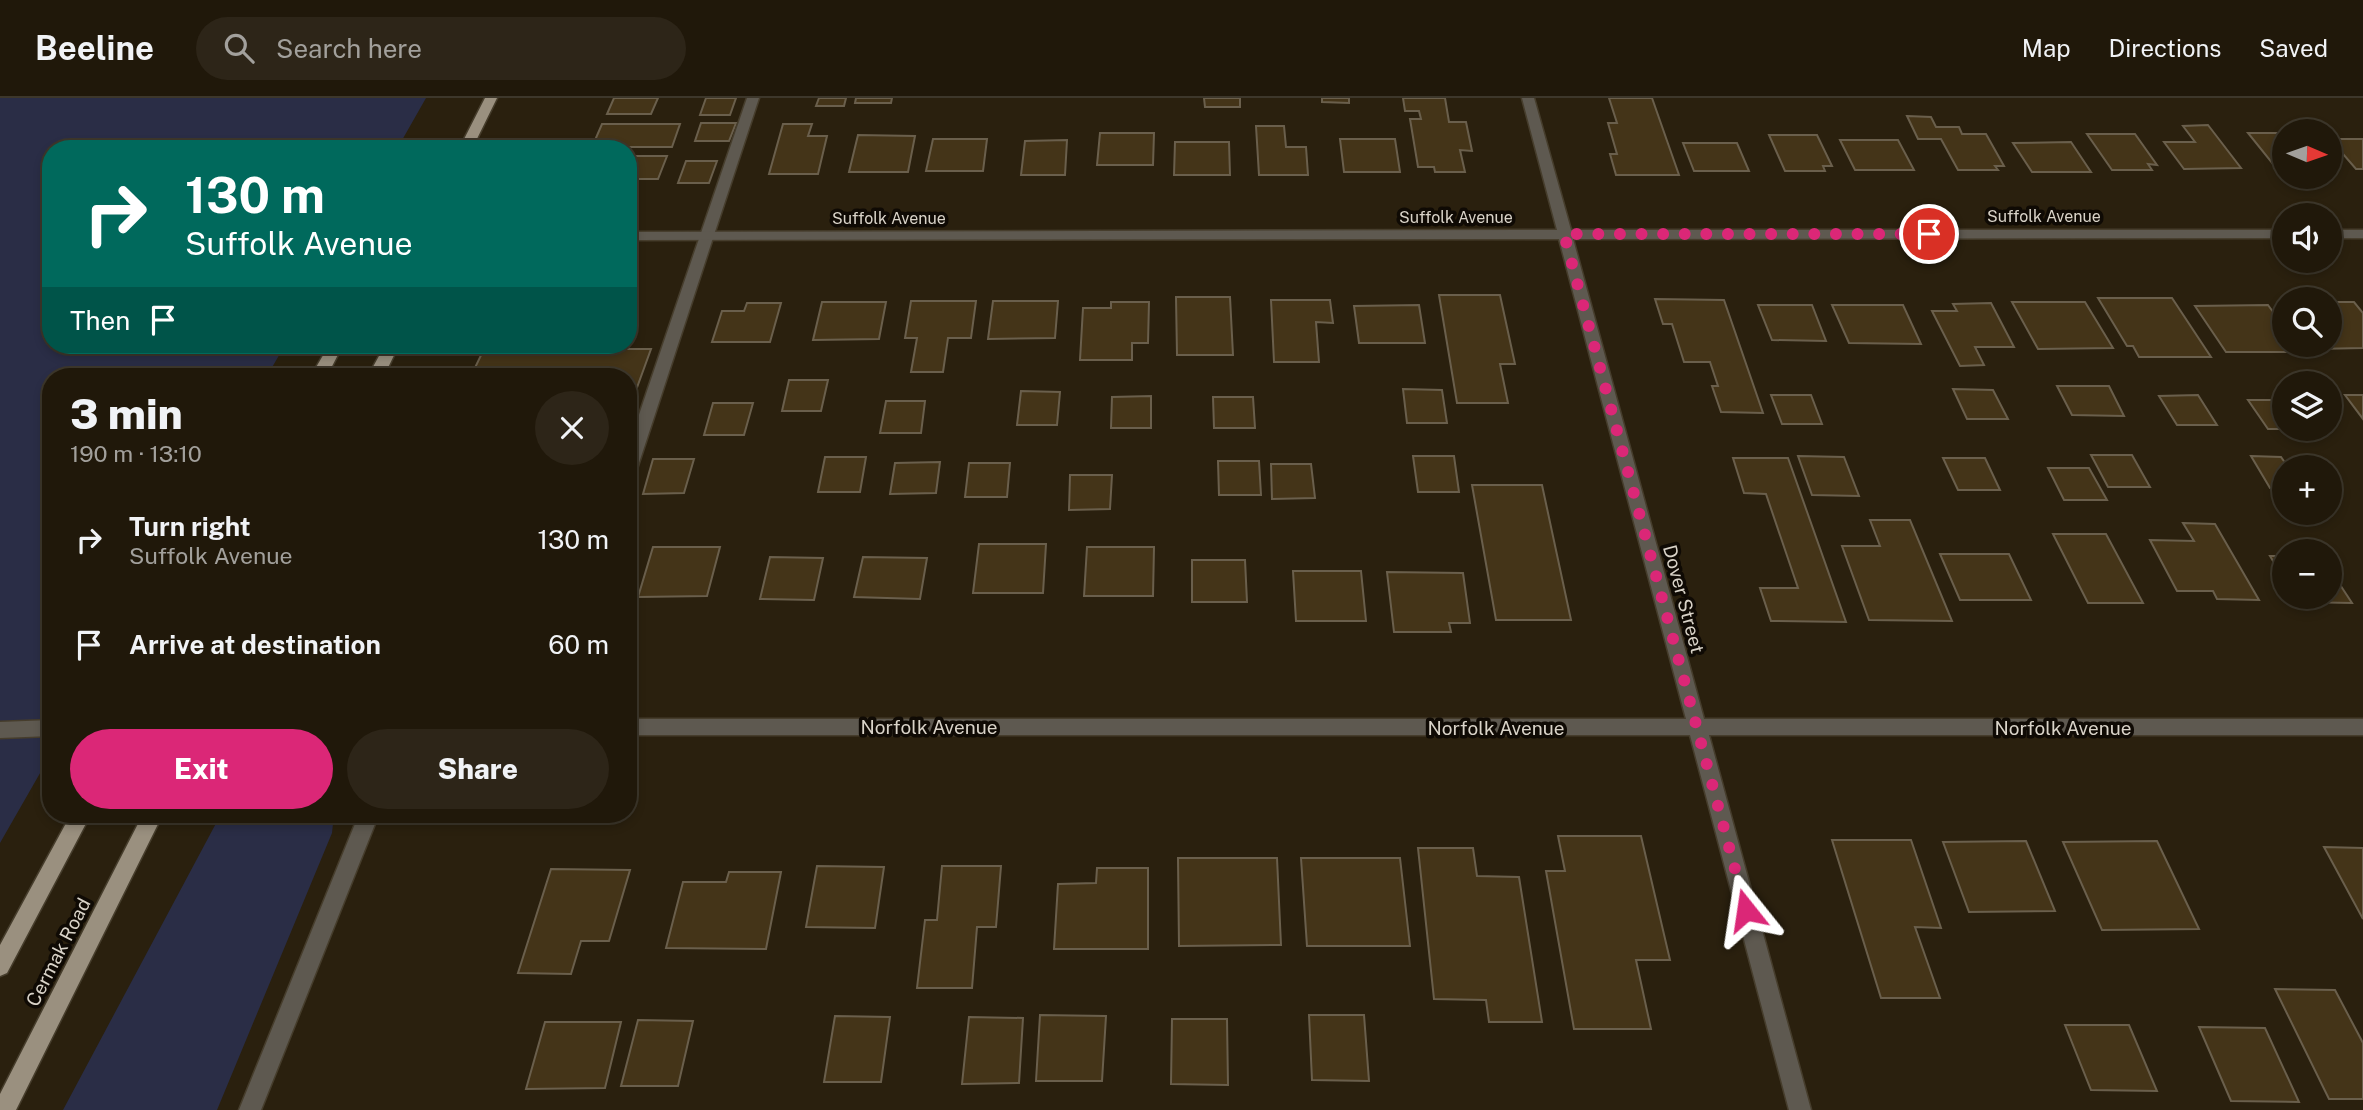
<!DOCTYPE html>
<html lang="en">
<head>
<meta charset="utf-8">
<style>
	body { margin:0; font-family:"Public Sans",sans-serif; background:#2d2518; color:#f1f3f6; height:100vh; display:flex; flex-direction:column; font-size:26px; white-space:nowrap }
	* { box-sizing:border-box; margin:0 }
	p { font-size:23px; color:#a2a09c }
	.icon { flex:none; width:38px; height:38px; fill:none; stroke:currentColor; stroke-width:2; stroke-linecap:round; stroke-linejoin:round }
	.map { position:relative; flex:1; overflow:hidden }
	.sheet { position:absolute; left:42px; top:270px; width:595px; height:455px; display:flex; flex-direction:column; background:#20180a; border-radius:28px; box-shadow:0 4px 10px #0003,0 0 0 2px #3d372b }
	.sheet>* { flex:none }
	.top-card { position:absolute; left:42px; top:42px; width:595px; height:214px; border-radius:28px; box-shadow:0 4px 10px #0003,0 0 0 2px #3d372b; background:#00695c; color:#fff; overflow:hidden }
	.needle { width:46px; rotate:92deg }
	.controls { position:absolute; left:2272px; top:21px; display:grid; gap:14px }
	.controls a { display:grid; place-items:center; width:70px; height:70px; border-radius:50%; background:#20180a; box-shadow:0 4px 10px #0003,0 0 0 2px #3d372b; font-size:35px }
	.pin { position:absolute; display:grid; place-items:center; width:60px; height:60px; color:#fff; margin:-30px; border:4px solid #fff; border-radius:50%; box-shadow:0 2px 7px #0007 }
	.me { position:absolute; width:77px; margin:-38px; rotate:345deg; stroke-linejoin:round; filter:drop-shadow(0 0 5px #0008) }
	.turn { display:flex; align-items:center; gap:24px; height:147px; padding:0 28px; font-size:32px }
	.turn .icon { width:91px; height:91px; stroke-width:2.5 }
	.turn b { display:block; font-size:49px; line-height:60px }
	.then { display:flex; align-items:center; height:66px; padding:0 28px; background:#0003; gap:14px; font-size:26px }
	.round { display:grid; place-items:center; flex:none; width:74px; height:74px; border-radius:37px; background:#2d2518 }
	.overview { display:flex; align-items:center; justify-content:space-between; height:119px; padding:0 28px }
	h1 { font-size:42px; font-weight:800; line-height:52px }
	.cta { display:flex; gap:14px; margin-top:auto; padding:14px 28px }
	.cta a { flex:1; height:80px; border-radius:42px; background:#db2777; color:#fff; font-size:28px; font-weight:800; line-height:80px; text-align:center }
	.cta a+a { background:#2d2518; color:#f1f3f6 }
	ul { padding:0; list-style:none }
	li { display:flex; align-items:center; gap:21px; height:105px; padding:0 28px }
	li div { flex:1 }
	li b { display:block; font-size:26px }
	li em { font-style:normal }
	header { display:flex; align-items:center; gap:42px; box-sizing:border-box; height:98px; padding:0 35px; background:#20180a; border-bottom:2px solid #3d372b }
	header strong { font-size:33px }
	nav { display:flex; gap:38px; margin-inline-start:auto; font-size:24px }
	.search { width:490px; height:63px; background:#2d2518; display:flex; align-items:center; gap:18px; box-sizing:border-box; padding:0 24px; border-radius:38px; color:#a2a09c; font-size:26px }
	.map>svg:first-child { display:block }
</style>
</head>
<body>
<header>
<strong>Beeline</strong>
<div class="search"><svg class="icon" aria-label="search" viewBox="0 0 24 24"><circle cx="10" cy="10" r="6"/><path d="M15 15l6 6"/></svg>Search here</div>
<nav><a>Map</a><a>Directions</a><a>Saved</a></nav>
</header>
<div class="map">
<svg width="2363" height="1012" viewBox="0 0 2363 1012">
	<rect width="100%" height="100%" fill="#2a200e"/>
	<!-- green -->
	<path fill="#2a2d46" d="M0,0H426L397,51H51V247H285L267,278H51V656L0,745Z
		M221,716H334L332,735L217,1012H63Z"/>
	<!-- building -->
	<path fill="#443418" stroke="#6a5f4c" stroke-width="2" d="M614,0H658L651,16H607Z
		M706,0H736L730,17H700Z
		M819,0H846L844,8H816Z
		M856,0H892L891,5H855Z
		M1204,0H1240V9H1205Z
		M1322,0H1349V5L1322,4Z
		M1403,0H1445L1449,24H1466L1472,53L1460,52L1465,74H1435L1434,69H1418L1410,21H1421L1419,13H1405Z
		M1609,0H1652L1679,77H1616L1610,56H1617L1608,25H1617Z
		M1907,18L1931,19L1936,29H1959L1962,36H1986L2004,68H1995L1998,72H1958L1941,41H1918Z
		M701,25H736L729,43H695Z
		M602,26H680L672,49H592Z
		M783,26H812L808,38H827L818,76H769Z
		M2208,27L2241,70L2184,71L2164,44H2195L2183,28Z
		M1256,28H1284L1286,49H1306L1308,77H1259Z
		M1100,35H1154L1153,67H1097Z
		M2248,35H2284V71H2277Z
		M2087,36H2135L2157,67L2148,66L2152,72H2112Z
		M858,37L915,38L908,74H849Z
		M1769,37H1817L1832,68H1823L1825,73H1785Z
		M933,41H987L983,73H926Z
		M1340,41H1395L1400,74H1344Z
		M2330,41H2363V71H2356Z
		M1067,42L1065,77H1021L1025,43Z
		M1840,42H1898L1914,72H1855Z
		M1175,44H1229L1230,77H1174Z
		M2071,44L2091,74H2032L2013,45Z
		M1683,45H1737L1749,73H1694Z
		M628,58H667L658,81H628Z
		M686,63H717L709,85H678Z
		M1439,197H1500L1515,266H1500L1508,305H1457Z
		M1176,199H1230L1233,257H1177Z
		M2098,200H2172L2211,259H2139L2133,248H2127Z
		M1655,201L1724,202L1763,315L1721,314L1712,288H1718L1710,264H1684L1672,226H1663Z
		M1271,202H1330L1333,225L1316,224L1319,264H1274Z
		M911,203H976L971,240H948L943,274H911L917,240H905Z
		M993,203H1058L1055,240L988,241Z
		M822,204H886L879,241L813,242Z
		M1111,204H1149L1148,245H1132V262H1080L1083,210H1111Z
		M2012,204H2085L2113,250L2038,251Z
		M2329,204H2354L2363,215V250L2315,251L2312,247H2329Z
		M747,205H781L770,244H712L722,213H744Z
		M1991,205L2014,249H1975L1984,267L1960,268L1932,213H1957L1953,206Z
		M1419,207L1425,245H1359L1354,208Z
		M1758,207H1812L1826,243L1772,242Z
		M1832,207H1903L1921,246L1849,245Z
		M2268,207L2284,229V247H2297L2302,254H2226L2195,208Z
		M484,251H651L635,295H628V278H471Z
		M789,282H828L821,313H782Z
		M2057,288H2109L2124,318L2072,317Z
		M1403,291L1442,292L1447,325H1407Z
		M1953,291L1993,292L2008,321H1967Z
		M1021,293L1060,294L1057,327H1017Z
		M1771,297H1811L1822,326H1782Z
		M2198,297L2217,327H2177L2159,298Z
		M2345,297H2363V321Z
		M1151,298V330H1111L1112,299Z
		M1213,299H1253L1255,330H1214Z
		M2248,302H2284V331H2308H2268Z
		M886,303H925L921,335H880Z
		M713,305H753L744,337H704Z
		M2091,357H2132L2150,389H2108Z
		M1413,358H1454L1459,394H1418Z
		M1798,358L1844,359L1859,398L1812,397Z
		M2251,358L2281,359L2288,369H2284V390H2270Z
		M825,359H866L860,394H818Z
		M1733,360H1788L1846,524L1771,523L1760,490H1798L1766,396L1744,395Z
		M1943,360H1985L2000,392H1958Z
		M653,361H694L684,395L643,396Z
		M1218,363H1259L1261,397H1219Z
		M940,364L936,395L890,396L895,365Z
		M969,365H1010L1007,399H965Z
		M1271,366H1311L1315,400L1272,401Z
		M2048,370H2089L2107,402H2064Z
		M1070,377H1112L1110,411L1069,412Z
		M1472,387H1542L1571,522H1496Z
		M1870,422H1910L1952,523L1869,522L1842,448H1880Z
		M2183,425L2215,426L2259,502L2217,501L2213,493H2177L2150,442L2194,443Z
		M2053,436H2106L2143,505H2088Z
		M979,446H1046L1043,495H973Z
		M653,449H720L707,498L638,499Z
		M1087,449H1154L1153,498H1084Z
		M1940,456H2009L2031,502H1960Z
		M2270,458H2284V481Z
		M770,459L823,460L814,502L760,501Z
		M863,459L927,460L920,501L854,499Z
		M1192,462H1245L1247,504H1192Z
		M2329,470L2352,505L2298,504L2294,499H2329Z
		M1293,473H1361L1366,523H1296Z
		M1387,474L1463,475L1470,525H1449L1451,534H1394Z
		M1558,738H1641L1670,862H1636L1651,931H1574L1546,773H1565Z
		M1832,742H1911L1941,830L1915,829L1940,900H1881Z
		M2026,743L2055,813L1969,814L1943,744Z
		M2157,743L2199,831L2102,832L2063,744Z
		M2324,749L2363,750V821Z
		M1418,750H1473L1477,778L1519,779L1542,924H1489L1486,902L1434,901Z
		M1178,760H1277L1281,847L1179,848Z
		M1301,760H1400L1410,848H1307Z
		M817,768L884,769L875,830L806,829Z
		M942,768H1001L996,829H977L972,890H917L925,822H937Z
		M1097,770H1148V851H1054L1058,786L1096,785Z
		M551,771L630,772L609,843H581L571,876L518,875Z
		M729,774H781L766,851L666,850L683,784H726Z
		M2275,891L2335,892L2363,945V1001H2329Z
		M1040,917L1106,918L1102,983H1036Z
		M1309,917H1364L1369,983L1312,982Z
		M835,918L890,919L881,984H824Z
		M969,919L1023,920L1019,985L962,986Z
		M1172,921H1227L1228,987L1171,986Z
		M638,922L693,923L678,988H621Z
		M545,924H621L605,990L526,991Z
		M2065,927H2129L2157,993L2091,992Z
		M2199,929L2265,930L2299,1004L2231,1003Z"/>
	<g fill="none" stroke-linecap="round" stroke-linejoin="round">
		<defs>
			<path id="service" d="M747,0H759L636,374L628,380V349Z"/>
			<path id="minor" d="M1522,0H1534L1571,132H2284V140L1573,141L1704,621H2363V637H1709L1811,1012H1789L1690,637H628V621H1686L1559,141L628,142V134L1557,132Z
				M2329,132H2363V140H2329Z
				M51,622V638L0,640V624Z
				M359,716H379L261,1012H239Z"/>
			<path id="primary" d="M485,0H497L472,51H459Z
				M329,247H343L327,278H311Z
				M385,247H399L384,278H368Z
				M71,716H91L7,875L0,878V847Z
				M143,716H163L16,1012H0V996Z"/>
		</defs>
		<!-- service casing -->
		<use href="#service" stroke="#463d2c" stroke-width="3"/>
		<!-- minor casing -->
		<use href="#minor" stroke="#463d2c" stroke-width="3"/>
		<!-- primary casing -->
		<use href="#primary" stroke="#463d2c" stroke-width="3"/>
		<!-- service -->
		<use href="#service" fill="#5e5950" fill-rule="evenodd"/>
		<!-- minor -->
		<use href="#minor" fill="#5e5950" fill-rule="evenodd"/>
		<!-- primary -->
		<use href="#primary" fill="#9a907f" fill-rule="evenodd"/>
	</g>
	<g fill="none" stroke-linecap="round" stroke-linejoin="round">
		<!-- route -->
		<path stroke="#db2777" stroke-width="12" stroke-dasharray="0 21.6" d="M1746,812L1564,136H1929"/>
	</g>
	<g text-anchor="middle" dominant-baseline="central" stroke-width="7" stroke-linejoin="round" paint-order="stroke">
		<!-- far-street labels -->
		<g font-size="16" fill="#d9d3c8" stroke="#0f0a04">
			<text x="2044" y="118">Suffolk Avenue</text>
			<text x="1456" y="119">Suffolk Avenue</text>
			<text x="889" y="120">Suffolk Avenue</text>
		</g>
		<!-- street labels -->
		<g font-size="19" fill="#d9d3c8" stroke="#0f0a04">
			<text transform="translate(1684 501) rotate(75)">Dover Street</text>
			<text x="929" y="629">Norfolk Avenue</text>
			<text x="1496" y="630">Norfolk Avenue</text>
			<text x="2063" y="630">Norfolk Avenue</text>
			<text transform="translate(58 854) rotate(-63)">Cermak Road</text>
		</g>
	</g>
</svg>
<div class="controls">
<a><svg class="needle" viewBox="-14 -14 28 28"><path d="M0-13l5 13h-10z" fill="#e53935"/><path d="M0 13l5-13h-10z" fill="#a2a09c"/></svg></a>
<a><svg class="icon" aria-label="sound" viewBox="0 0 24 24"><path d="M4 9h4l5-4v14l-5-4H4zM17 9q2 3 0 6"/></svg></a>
<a><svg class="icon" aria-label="search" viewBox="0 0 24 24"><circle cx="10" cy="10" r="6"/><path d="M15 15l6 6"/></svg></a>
<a><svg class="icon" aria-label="layers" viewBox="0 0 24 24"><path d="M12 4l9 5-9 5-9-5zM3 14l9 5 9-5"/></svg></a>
<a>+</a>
<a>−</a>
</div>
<div class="pin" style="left:1929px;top:136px;background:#d93025"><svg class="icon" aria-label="arrive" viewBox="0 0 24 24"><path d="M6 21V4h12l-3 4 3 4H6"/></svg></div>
<svg class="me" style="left:1746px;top:812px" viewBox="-20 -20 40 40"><path d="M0-17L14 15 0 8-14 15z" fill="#db2777" stroke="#fff" stroke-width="4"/></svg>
<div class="top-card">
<div class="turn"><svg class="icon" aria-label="right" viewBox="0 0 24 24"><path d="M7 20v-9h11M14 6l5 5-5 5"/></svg><div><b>130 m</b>Suffolk Avenue</div></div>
<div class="then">Then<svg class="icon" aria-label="arrive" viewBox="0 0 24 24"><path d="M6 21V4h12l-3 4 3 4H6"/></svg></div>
</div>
<section class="sheet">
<div class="overview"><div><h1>3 min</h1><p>190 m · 13:10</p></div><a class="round"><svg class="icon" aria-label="close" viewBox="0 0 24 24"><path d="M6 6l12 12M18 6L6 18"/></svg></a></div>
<ul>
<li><svg class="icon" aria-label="right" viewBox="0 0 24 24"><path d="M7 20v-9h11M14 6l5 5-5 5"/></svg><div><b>Turn right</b><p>Suffolk Avenue</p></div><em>130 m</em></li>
<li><svg class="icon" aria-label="arrive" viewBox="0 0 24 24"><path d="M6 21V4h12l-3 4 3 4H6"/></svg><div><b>Arrive at destination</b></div><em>60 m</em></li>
</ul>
<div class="cta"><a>Exit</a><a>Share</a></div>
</section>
</div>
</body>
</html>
